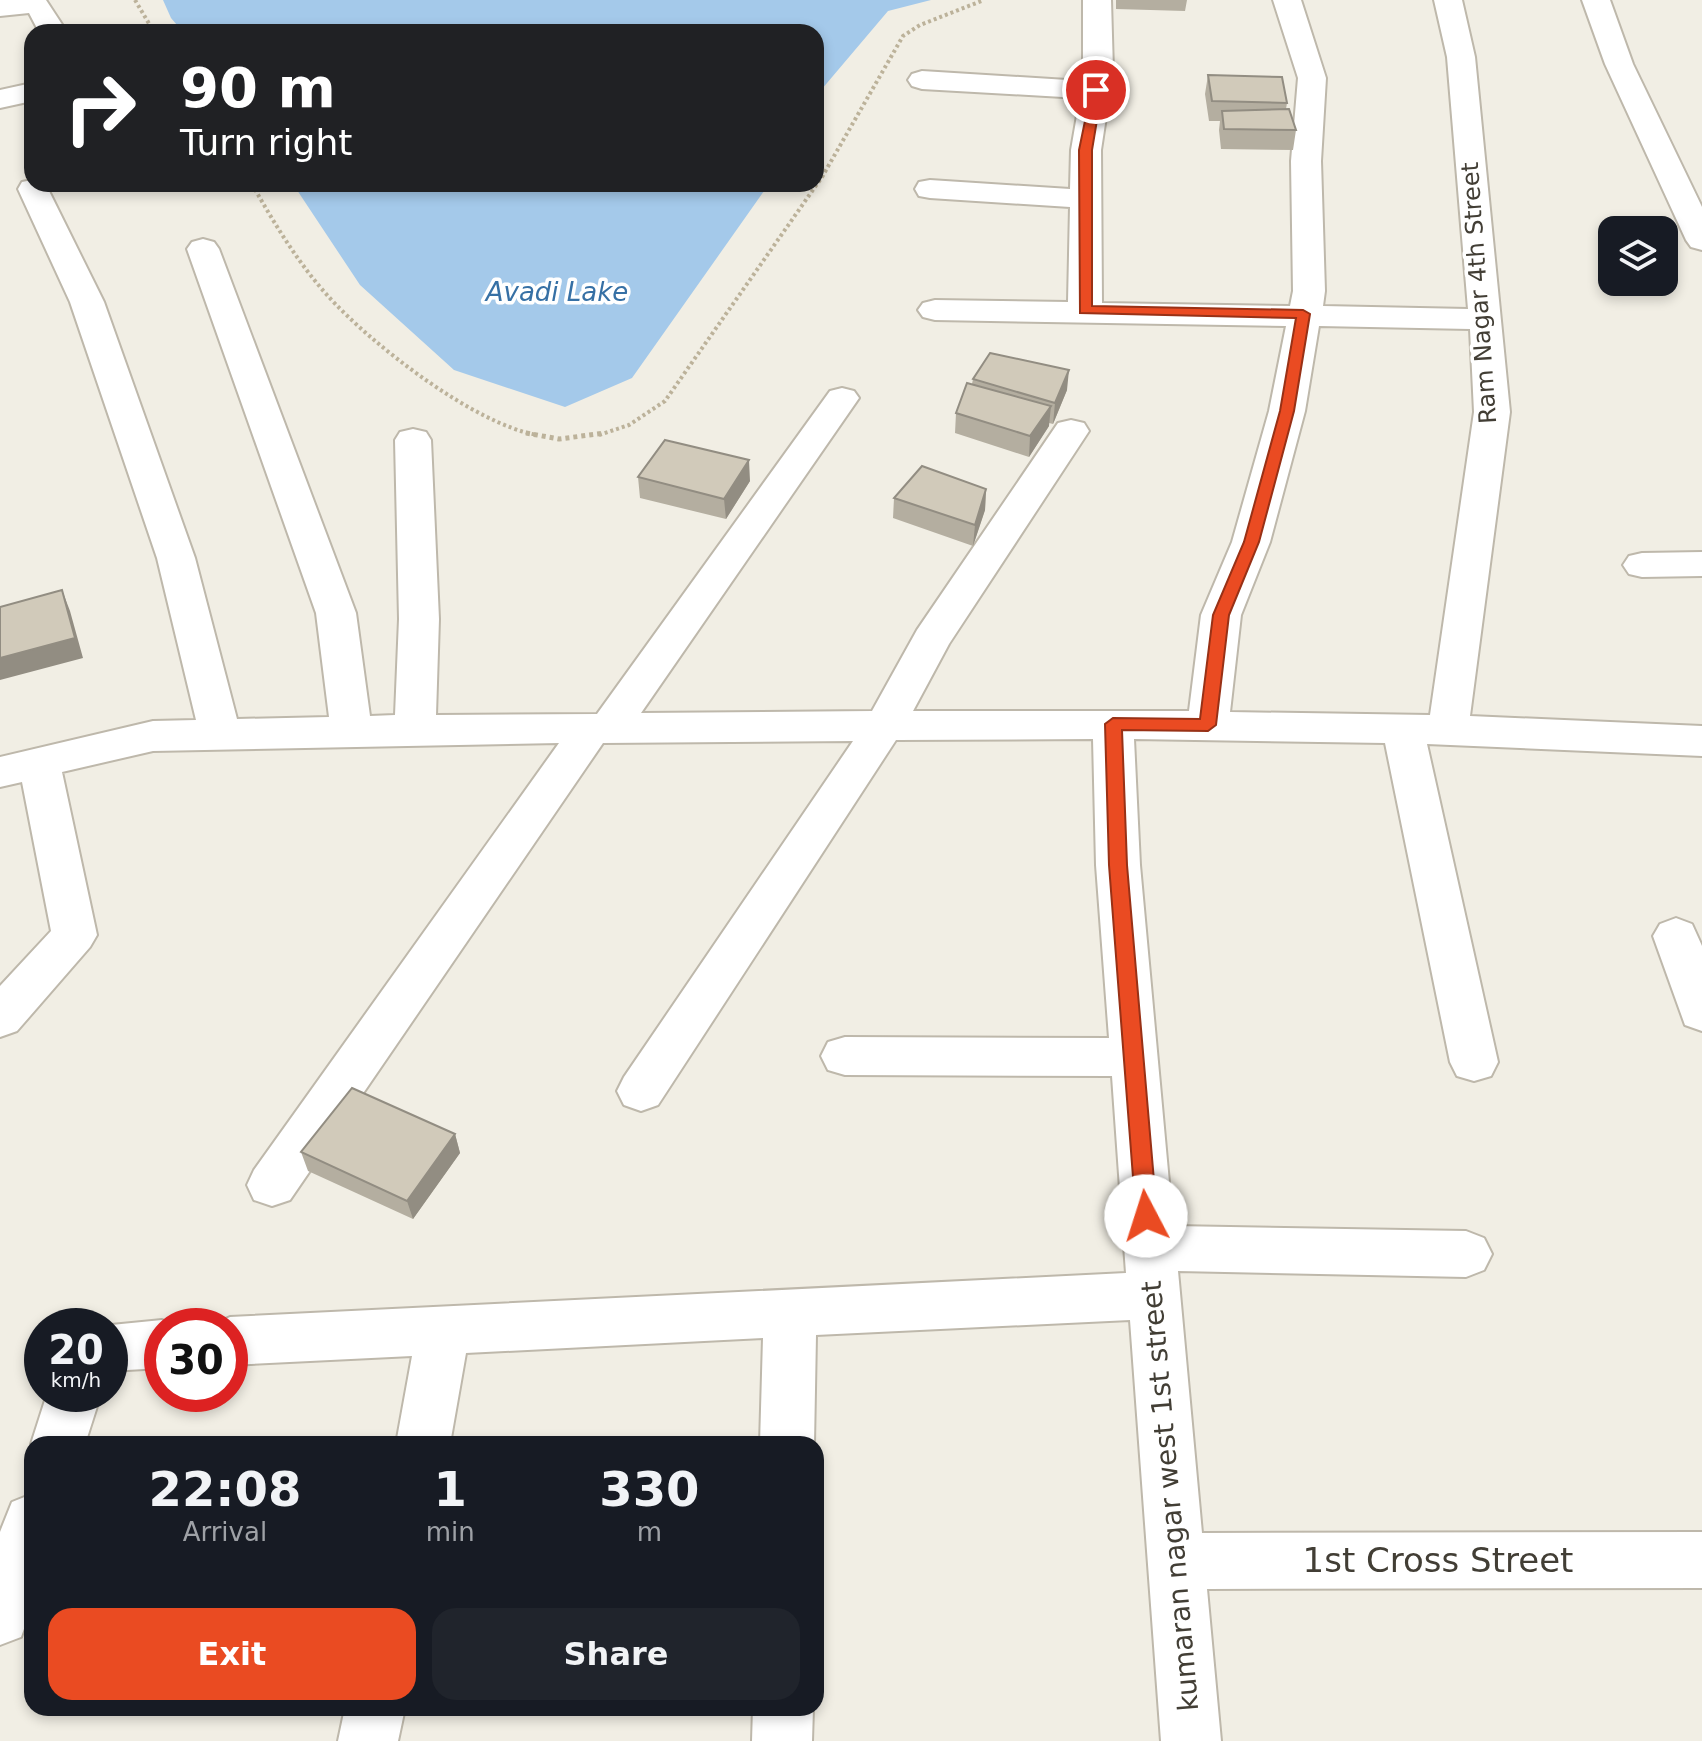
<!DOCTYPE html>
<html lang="en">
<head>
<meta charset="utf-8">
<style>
	body { margin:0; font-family:"DejaVu Sans",sans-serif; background:#20242c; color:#f1f3f6; height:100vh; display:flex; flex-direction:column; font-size:30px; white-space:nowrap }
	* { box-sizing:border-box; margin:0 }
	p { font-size:26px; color:#9ea1a6 }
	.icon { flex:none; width:44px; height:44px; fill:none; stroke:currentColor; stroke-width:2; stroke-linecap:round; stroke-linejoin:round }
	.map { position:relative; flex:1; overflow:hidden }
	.panel { position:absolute; left:24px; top:1436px; width:800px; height:280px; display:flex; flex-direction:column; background:#171b24; border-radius:24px; box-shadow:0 4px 12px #0003 }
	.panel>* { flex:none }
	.banner { position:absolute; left:24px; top:24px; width:800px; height:168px; border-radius:24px; box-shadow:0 4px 12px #0003; background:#202124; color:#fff; overflow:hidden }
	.buttons { position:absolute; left:1598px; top:216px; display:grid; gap:16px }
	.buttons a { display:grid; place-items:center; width:80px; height:80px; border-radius:16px; background:#171b24; box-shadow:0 4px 12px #0003; font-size:40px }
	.speed { position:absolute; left:24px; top:1308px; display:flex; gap:16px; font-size:40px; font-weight:700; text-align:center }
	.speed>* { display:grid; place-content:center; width:104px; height:104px; border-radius:50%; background:#171b24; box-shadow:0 4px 12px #0003; line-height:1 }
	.speed small { font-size:20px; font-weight:400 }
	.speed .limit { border:12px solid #d22; background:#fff; color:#111 }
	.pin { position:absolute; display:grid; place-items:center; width:68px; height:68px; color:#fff; margin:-34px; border:4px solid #fff; border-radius:50%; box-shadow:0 2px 8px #0007 }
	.me { position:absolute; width:88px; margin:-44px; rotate:355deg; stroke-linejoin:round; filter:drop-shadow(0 0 6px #0008) }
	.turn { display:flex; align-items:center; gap:28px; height:168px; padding:0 24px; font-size:36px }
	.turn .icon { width:104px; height:104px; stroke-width:2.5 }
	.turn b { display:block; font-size:56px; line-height:68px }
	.eta { display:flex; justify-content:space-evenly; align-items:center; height:136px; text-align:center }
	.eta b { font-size:48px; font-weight:700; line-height:56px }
	.primary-button { display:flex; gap:16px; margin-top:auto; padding:16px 24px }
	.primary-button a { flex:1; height:92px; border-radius:24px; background:#ea4b22; color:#fff; font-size:32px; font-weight:700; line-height:92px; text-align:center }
	.primary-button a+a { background:#20242c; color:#f1f3f6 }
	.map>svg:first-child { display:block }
</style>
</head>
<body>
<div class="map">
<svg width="1702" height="1741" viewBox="0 0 1702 1741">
	<rect width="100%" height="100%" fill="#f1eee4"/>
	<!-- water -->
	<path fill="#a4c9ea" d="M163,0H931L888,11L816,96V32H183L171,18Z
		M293,184H769L632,378L565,407L454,370L360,285Z"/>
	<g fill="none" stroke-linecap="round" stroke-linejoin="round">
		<defs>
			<path id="minor" d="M0,0H46L67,32H39L29,13L0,16Z
				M1083,0H1111L1113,71L1101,150L1102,303L1290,306L1293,291L1291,161L1298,78L1273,0H1301L1326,78L1321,161L1325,291L1323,306L1468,309L1447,57L1434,0H1462L1475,57L1510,412L1470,716L1702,726V756L1427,744L1498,1062L1491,1076L1474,1081L1457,1076L1450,1062L1385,743L1134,739L1140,865L1173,1226L1466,1231L1484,1238L1492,1254L1484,1270L1466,1277L1178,1271L1202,1533L1702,1532V1588L1207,1589L1221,1741H1161L1130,1320L816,1335L814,1444H760L763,1338L466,1353L450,1444H396L412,1356L230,1365V1326H210L230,1317L1126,1273L1112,1076L845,1075L828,1070L821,1056L828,1042L845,1037L1109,1038L1096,865L1093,739L896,740L658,1105L641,1111L624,1105L617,1091L624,1077L853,741L603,743L290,1200L272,1206L254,1200L247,1185L254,1170L559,743L153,751L62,772L97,935L90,947L17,1031L0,1037V986L51,931L22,782L0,787V757L153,721L196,720L157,558L70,302L18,189L22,182L32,180V184H45L48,189L104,302L195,558L237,719L329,717L316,613L187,249L192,242L203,239L214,242L219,249L356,613L370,716L395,715L399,619L395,440L400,432L413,429L426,432L431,440L439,619L436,715L597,714L830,391L842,388L854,391L859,398L641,713L872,711L917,630L1058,423L1071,420L1084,423L1089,431L949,644L913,711H1189L1201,615L1232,542L1269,411L1286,326L935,320L923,317L918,310L923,303L935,300L1068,302L1070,207L930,198L919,196L915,189L919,182L930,180L1070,189L1071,150L1080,98L922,89L912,86L908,80L912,74L922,71L1083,81ZM1319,326L1470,329L1474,412L1430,715L1230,712L1241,615L1270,542L1305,411Z
				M1582,0H1610L1633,64L1702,207V250L1691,247L1686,240L1605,64Z
				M32,83V101L0,108V90Z
				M1702,552V576L1642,577L1629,574L1623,565L1629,556L1642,553Z
				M1676,918L1692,924L1702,946V1031L1685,1025L1653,936L1660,924Z
				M162,1320L178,1326H162V1368L110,1371V1326H101Z
				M47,1394H101L85,1444H32V1447L31,1444Z
				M32,1494V1607L21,1637L0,1645V1532L12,1502Z
				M345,1708H405L398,1741H338Z
				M753,1708H813L812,1741H752Z"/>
		</defs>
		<!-- minor casing -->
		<use href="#minor" stroke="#beb8ab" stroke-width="4"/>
		<!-- path-far1 -->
		<path stroke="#bcb29a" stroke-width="4" stroke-dasharray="3 3" stroke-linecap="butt" d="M135,0L154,32
			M252,184C274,223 298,263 328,296C371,344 474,424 537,435
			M599,435L629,425L665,401L822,177L903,36L920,25L984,0"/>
		<!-- path -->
		<path stroke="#bcb29a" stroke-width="5" stroke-dasharray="4 4" stroke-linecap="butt" d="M526,433L559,439L605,433"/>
		<!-- minor -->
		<use href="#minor" fill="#fff" fill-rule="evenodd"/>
	</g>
	<!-- wall -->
	<path fill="#b4aea0" d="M1116,0H1187L1185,11L1116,9Z
		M1208,75L1287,103L1286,109L1296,130L1293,150L1221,149L1219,130L1220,121H1209L1205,94Z
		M973,379L1067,390L1053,424L1049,423V426L1029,457L955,433L956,413L972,384Z
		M638,477L750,481L726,519L640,498Z
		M986,489L985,510L973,546L893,518L894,498Z
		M455,1134L460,1153L413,1219L308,1171L301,1152Z"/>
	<!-- shaded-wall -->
	<path fill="#928d82" d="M1069,370L1067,390L1053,424L1055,403Z
		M1051,406L1049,426L1029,457L1030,436Z
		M749,460L750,481L726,519L724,499Z
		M986,489L985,510L973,546L975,525Z
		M62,590L70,611L83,658L0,680V658Z
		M455,1134L460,1153L413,1219L407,1201Z"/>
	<!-- building -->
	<path fill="#d1caba" stroke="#928d82" stroke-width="2" d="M1208,75L1282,77L1287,103L1212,101Z
		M1289,109L1296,130L1224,129L1222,111Z
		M990,353L1069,370L1055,403L973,379Z
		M967,383L1051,406L1030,436L956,413Z
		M665,440L749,460L724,499L638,477Z
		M922,466L986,489L975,525L894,498Z
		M62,590L75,638L0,658V607Z
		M352,1088L455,1134L407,1201L301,1152Z"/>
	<!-- route -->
	<path fill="#ea4b22" stroke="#983116" stroke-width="2" d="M1092,87L1102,90L1092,150V306L1303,310L1310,314L1294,411L1259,542L1229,615L1216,725L1208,731L1122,730L1127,865L1157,1216L1154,1223L1146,1225L1139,1223L1136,1216L1109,865L1105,724L1113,718L1200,719L1213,615L1244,542L1280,411L1296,318L1080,313L1079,150Z"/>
	<g text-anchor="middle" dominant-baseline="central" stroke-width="7" stroke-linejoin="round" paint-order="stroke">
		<!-- far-street labels -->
		<g font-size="24" fill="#423e35" stroke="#fff">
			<text transform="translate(1479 293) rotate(-94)">Ram Nagar 4th Street</text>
		</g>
		<!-- far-water labels -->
		<g font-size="26" font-style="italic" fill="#3670a5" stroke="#fff">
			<text x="557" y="292">Avadi Lake</text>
		</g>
		<!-- street labels -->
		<g font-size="28" fill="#423e35" stroke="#fff">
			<text transform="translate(1170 1496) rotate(-95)">kumaran nagar west 1st street</text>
		</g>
		<!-- near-street labels -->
		<g font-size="34" fill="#423e35" stroke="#fff">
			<text x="1438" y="1560">1st Cross Street</text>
		</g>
	</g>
</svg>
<div class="buttons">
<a><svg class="icon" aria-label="layers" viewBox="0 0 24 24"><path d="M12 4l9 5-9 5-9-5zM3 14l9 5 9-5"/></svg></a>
</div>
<div class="speed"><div>20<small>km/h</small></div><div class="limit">30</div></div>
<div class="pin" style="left:1096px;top:90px;background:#d93025"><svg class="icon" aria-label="arrive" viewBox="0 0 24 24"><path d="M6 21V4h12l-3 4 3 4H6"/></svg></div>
<svg class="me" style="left:1146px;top:1216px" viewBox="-20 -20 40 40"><circle r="19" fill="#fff"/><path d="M0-13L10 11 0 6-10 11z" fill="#ea4b22"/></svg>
<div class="banner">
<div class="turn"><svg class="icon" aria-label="right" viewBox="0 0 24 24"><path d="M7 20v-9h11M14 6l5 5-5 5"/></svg><div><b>90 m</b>Turn right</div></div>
</div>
<section class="panel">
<div class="eta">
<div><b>22:08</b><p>Arrival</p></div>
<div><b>1</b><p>min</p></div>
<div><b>330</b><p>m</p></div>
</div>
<div class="primary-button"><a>Exit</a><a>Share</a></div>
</section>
</div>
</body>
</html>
